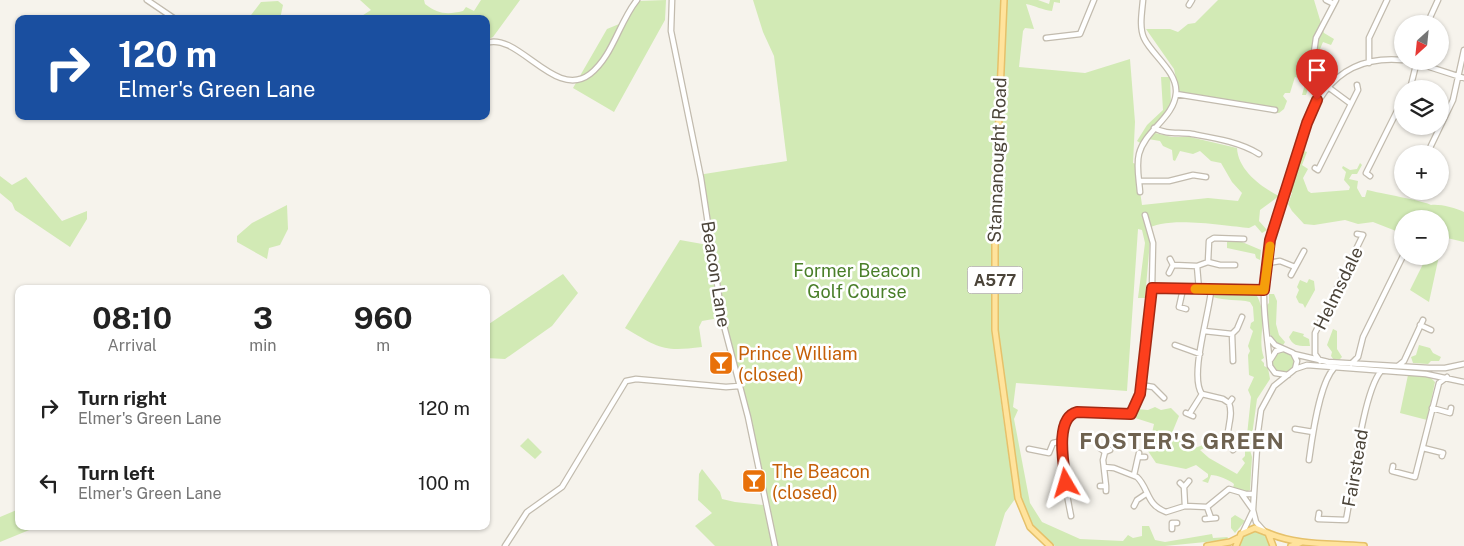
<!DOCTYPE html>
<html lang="en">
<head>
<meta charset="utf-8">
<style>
	body { margin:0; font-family:"Public Sans",sans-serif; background:#f6f6f6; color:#222; height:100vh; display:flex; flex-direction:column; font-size:19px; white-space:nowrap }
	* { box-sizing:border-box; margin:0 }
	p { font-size:16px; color:#767676 }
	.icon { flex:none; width:28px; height:28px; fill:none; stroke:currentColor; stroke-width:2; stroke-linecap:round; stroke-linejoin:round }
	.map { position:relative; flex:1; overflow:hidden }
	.side { position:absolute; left:15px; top:285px; width:475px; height:245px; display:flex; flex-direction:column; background:#fff; border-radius:10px; box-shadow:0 1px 4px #0004 }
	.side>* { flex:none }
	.top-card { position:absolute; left:15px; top:15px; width:475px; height:105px; border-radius:10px; box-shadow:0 1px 4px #0004; background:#1a4fa0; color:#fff; overflow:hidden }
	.needle { width:32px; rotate:207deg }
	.tools { position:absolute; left:1394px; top:15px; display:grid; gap:10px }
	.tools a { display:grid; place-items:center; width:55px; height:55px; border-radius:50%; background:#fff; box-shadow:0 1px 4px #0004; font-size:25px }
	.pin { position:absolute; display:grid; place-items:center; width:42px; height:42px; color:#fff; margin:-51px -21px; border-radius:50% 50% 50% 0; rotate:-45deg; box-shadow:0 0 5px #0007 }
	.pin .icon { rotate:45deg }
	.me { position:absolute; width:55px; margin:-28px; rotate:353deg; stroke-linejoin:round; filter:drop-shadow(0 0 4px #0008) }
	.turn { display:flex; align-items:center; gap:18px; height:105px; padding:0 20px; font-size:22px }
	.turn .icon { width:65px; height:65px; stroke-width:2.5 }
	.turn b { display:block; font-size:35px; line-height:42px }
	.eta { display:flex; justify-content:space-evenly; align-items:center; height:85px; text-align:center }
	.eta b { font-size:30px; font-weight:700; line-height:35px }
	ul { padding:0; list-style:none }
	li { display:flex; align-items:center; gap:15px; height:75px; padding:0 20px }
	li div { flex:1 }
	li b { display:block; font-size:19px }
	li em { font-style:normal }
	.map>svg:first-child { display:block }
</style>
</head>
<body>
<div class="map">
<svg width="1464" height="546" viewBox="0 0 1464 546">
	<rect width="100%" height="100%" fill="#f6f3ec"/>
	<!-- green -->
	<path fill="#d2eab5" d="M360,0H424L425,4C438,14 447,15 463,11L466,7L474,11L481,0H520L493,37L486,40V19H357L371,10Z
		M666,0L665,20L614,112L573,88L607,29L624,22L638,1Z
		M753,0H1038L1049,4L1050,0H1060V3L1054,2L1052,11C1042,10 1036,6 1026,4L1034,29L1025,28L1023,31L1019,67L1085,73L1130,59L1135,122L1133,163L1136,164L1142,205L1208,198L1238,201L1242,193L1232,182L1221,163L1211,161L1200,151L1193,154L1180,151L1175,161L1173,160L1172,150L1163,146L1160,141L1148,139L1145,146L1137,141L1147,125L1163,110L1161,77H1170L1171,105L1173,109L1151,132L1172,137H1190L1237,148C1238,170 1261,187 1279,196L1260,210L1259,221L1267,230L1262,233L1255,225L1249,228C1227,226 1162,215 1147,230L1150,241L1145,298H1138L1145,243L1142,230L1138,229L1127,391L1016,383L1013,407L1018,410L1014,419L1030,503L1042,522L1080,539L1123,541L1128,535L1133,538L1142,536V526H1149L1155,540L1165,542L1212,534L1213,538L1228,537L1226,540L1165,546H1055L1031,528L1021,506L995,338L999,388L1015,499L1005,513L995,546H775L711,256L698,175L787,161L774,56L763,32Z
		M1218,0H1314L1324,33L1334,39L1331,45L1323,42L1320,49L1321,63L1314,70L1306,95H1302L1306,80L1295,77L1290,93H1285L1283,96L1287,101L1284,109L1279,113L1179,93L1174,69L1146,29H1170L1178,32L1188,24L1195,23Z
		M278,1L283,5L280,19H248L261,2Z
		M1300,150L1307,152L1302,165L1308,169L1303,178L1308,191L1311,193L1349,190L1350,187L1344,180L1346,172L1342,168L1343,166L1350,170L1357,169L1360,163L1362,165L1357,174H1352L1349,179L1358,181L1357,188L1362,197H1365L1367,190C1379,193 1425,201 1431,205C1441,204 1455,208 1464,212V242L1447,238L1440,251V219H1402V228L1399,227L1396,231L1373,222L1358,224L1345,220L1314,225L1304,224L1292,211L1288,204L1292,193L1288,189Z
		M0,176L12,185L26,177L62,221L87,211V219L70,247L15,210L12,203L0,193Z
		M287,205L288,229L280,245L269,248L267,259L237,242V236L252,223Z
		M680,240L708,245L719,318L702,321L699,327L702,347C662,352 659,348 625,328Z
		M1227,242H1242L1261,250L1260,260L1256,258L1255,254L1227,248Z
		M1427,256H1439L1429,302L1410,290Z
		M563,274L578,293L552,326L505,359L486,358V326Z
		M1309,279L1314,281L1315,290L1305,308L1303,304L1299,303L1296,297L1299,290L1297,287L1300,280L1307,283Z
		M1215,293L1256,294C1270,319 1256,336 1264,358L1261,360L1264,363V366L1268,368L1270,379L1257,399L1250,450L1252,457L1250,490L1245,492L1233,488L1234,484C1230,480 1217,475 1211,475L1208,483L1202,481L1208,477V474L1196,465L1186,469L1156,463L1148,451L1154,424L1132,417V412L1136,409L1148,410L1155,407L1161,410L1171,408L1179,416L1172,433L1195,448L1208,443L1209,446L1200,450L1209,458L1237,474L1245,463L1242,459L1245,456V443L1242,440L1244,435H1247L1251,397L1248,390L1254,377L1249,375L1248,355L1250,351L1248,346L1253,331L1250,328L1251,323L1254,321L1253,307L1250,302C1238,299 1225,301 1213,297Z
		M1269,294H1274L1277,301L1276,324L1279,335L1285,342L1282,347C1266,342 1268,319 1267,305L1269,303Z
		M1333,329L1337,331V349L1342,357L1339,360H1334L1331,356L1332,352L1327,345Z
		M1293,331L1304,334L1303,336L1309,339L1310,346C1300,346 1293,347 1289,337Z
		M1419,345L1430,348L1433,353L1441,357L1439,361H1431L1428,364L1413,363L1411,357L1416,355Z
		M1272 362a11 11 0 1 1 22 0a11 11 0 1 1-22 0Z
		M1408,375L1430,377L1435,382L1427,420L1400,413Z
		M528,438L542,452L535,459L520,446Z
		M702,469L720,492L722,499L735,502L763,505L774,546H715L695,526L712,513L698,500L699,474Z
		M19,509V526H39L0,542V517Z
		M1235,515L1245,521L1235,533L1231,528V518Z
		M1255,530L1265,534L1271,546H1238L1243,534Z"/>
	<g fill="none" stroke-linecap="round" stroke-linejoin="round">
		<defs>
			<path id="minor" d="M147,0L175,19
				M672,0L671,31L701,178L723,322L748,417L775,546
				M1326,0L1334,4
				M1336,0L1316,38L1314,52L1316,64L1328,87L1351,104
				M1189,5L1192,0
				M1427,24L1438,0
				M1046,38L1080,34L1094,0
				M486,43C518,31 555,101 590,74C613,56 619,22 637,0
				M1411,61L1464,78
				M1369,63V38L1387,0
				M1410,89L1417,61
				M1176,94L1275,110
				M1154,128C1167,135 1178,132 1192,134C1214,138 1240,142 1259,154
				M1427,154L1453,100L1464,50
				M1315,168L1318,170L1358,90L1357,85
				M1370,176L1366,173L1402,101
				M1139,181H1169L1193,175L1206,177
				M1140,192C1139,179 1136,166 1139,154C1145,130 1174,118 1176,93C1178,72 1151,54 1144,38C1139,27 1142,12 1143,0
				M1208,262L1220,265H1235
				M1268,263L1280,261L1295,267
				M1173,265L1197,266
				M1169,273L1173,265L1170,259
				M1291,275L1304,251
				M1152,288L1264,290
				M1183,289L1179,307L1186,309
				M1199,290L1197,266L1208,262L1209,241L1214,238L1244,239
				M1211,291C1209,314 1189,377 1202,394L1223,399L1229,403
				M1420,325L1431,330
				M1204,331L1232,334L1237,329L1242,317
				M1232,334L1233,361
				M1175,345L1200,354
				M1294,354L1328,362L1429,368H1445L1464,364
				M1271,359L1276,351L1283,349
				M1320,361L1315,354V333L1363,235L1357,234
				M1351,364L1358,357L1363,337L1403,256
				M1398,366L1404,361L1423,320
				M1295,369L1307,365L1426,374L1464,382
				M1288,375L1275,373L1270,366C1268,341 1263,314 1264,290C1265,254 1277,220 1287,186C1306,124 1320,53 1402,60
				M1141,385L1153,387L1164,398
				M1432,408L1450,413L1451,408
				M1186,413L1193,416
				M1190,413L1202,394
				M1295,429L1313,432
				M1228,441C1226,427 1234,417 1229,403L1232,399
				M1224,442L1228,441L1233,450
				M1100,448L1105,452L1110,450
				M1423,448L1443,453L1442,456
				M1029,449L1049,453L1053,443L1062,441
				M1105,452L1103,460L1106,486
				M1139,453L1138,457H1145
				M1309,460C1312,438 1319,384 1334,368
				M1393,466L1392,471L1415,477L1439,383L1447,377
				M1104,467L1114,468L1137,477C1149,488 1146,505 1166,512L1185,506L1207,507L1229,489L1246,494H1253
				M1134,475L1138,457
				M1180,483L1184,487L1189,481
				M1100,486H1106V491
				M1184,487L1185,506
				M1241,493L1253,510
				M1134,506L1137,500L1146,494
				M1207,507L1211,518
				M1319,513L1318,519L1346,520C1353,486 1362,394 1381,371
				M1071,516C1067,495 1050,419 1077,412L1131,414L1140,394L1152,288L1153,243L1145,215
				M1205,519L1216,518
				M1172,529V523H1177
				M1264,531L1256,522L1253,510L1258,432L1261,410L1274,386L1295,369L1297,361L1293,353L1275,345L1270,339
				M1243,532L1252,513
				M505,546L527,512L562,487L626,381L636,379L726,387L739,386"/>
			<path id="major" d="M1004,0L995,209V330L1018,498L1030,527L1050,546
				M1268,533C1298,546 1332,543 1364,546
				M1207,546L1230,542L1238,538
				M1236,546L1241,534L1255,528L1268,533L1273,546
				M1291,546L1300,543"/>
		</defs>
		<!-- minor casing -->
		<use href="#minor" stroke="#c2bbae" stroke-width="7"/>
		<!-- major casing -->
		<use href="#major" stroke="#e6c16a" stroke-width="8"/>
		<!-- minor -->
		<use href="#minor" stroke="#fff" stroke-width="4.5"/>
		<!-- major -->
		<use href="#major" stroke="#ffe39c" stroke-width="5"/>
	</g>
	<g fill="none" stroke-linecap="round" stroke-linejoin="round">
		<defs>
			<path id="route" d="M1066,483C1064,466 1054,418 1077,412L1131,414L1140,394L1152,288L1264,290L1270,240L1307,123L1317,100"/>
		</defs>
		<!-- route casing -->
		<use href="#route" stroke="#a42913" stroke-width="12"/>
		<!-- route -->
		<use href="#route" stroke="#fc3f1d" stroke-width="9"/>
		<!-- slow -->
		<path stroke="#f59e0b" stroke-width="9" d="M1195,289L1264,290L1270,246"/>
	</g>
	<!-- icons -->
	<defs>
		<symbol id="bar-square" viewBox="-11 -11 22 22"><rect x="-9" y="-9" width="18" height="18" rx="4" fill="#e8710a" stroke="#fff"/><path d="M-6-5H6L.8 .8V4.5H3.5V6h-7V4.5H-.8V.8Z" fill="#fff"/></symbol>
	</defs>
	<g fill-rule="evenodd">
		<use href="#bar-square" x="707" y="349" width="28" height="28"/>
		<use href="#bar-square" x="740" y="467" width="28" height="28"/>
	</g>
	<g text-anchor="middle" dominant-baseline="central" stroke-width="5" stroke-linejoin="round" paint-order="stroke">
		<!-- shield labels -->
		<rect fill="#fff" stroke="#817c74" stroke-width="1" x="967.5" y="266.5" width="55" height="27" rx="4"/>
		<g font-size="16" font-weight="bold" fill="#4b4439">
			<text x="995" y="280">A577</text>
		</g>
		<!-- street labels -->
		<g font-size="18" fill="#4b4439" stroke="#fff">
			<text transform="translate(997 160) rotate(-88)">Stannanought Road</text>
			<text transform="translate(716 274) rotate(81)">Beacon Lane</text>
			<text transform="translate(1338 288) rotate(-64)">Helmsdale</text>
			<text transform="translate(1355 468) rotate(-80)">Fairstead</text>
		</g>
		<!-- park labels -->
		<g font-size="18" fill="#4a7f2a" stroke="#fff">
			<text x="857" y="270">Former Beacon<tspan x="857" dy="21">Golf Course</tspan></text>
		</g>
		<!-- food labels -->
		<g font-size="18" fill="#c56008" stroke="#fff" text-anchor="start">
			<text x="738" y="353">Prince William<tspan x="738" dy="21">(closed)</tspan></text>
			<text x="772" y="471">The Beacon<tspan x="772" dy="21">(closed)</tspan></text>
		</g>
		<!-- district labels -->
		<g font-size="22" font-weight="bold" letter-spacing="1" fill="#6e6250" stroke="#fff">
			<text x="1182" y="441">FOSTER'S GREEN</text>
		</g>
	</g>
</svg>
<div class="tools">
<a><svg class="needle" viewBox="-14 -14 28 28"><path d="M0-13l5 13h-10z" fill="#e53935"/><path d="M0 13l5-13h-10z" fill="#767676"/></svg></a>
<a><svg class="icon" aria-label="layers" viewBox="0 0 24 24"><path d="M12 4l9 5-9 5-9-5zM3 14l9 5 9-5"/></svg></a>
<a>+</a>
<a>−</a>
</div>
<div class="pin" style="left:1317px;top:100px;background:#d93025"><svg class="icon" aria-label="arrive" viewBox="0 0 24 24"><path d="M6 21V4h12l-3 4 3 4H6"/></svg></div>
<svg class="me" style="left:1066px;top:483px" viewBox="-20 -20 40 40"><path d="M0-17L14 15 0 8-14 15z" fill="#fc3f1d" stroke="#fff" stroke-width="4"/></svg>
<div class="top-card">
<div class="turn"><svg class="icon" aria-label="right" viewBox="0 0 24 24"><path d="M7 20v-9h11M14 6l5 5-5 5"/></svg><div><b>120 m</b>Elmer's Green Lane</div></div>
</div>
<section class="side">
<div class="eta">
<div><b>08:10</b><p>Arrival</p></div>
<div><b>3</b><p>min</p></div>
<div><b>960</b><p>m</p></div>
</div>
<ul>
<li><svg class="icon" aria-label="right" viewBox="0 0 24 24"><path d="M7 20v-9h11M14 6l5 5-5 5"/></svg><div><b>Turn right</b><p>Elmer's Green Lane</p></div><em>120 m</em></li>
<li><svg class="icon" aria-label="left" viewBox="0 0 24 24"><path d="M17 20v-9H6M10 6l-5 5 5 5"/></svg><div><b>Turn left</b><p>Elmer's Green Lane</p></div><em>100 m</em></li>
</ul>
</section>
</div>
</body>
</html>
